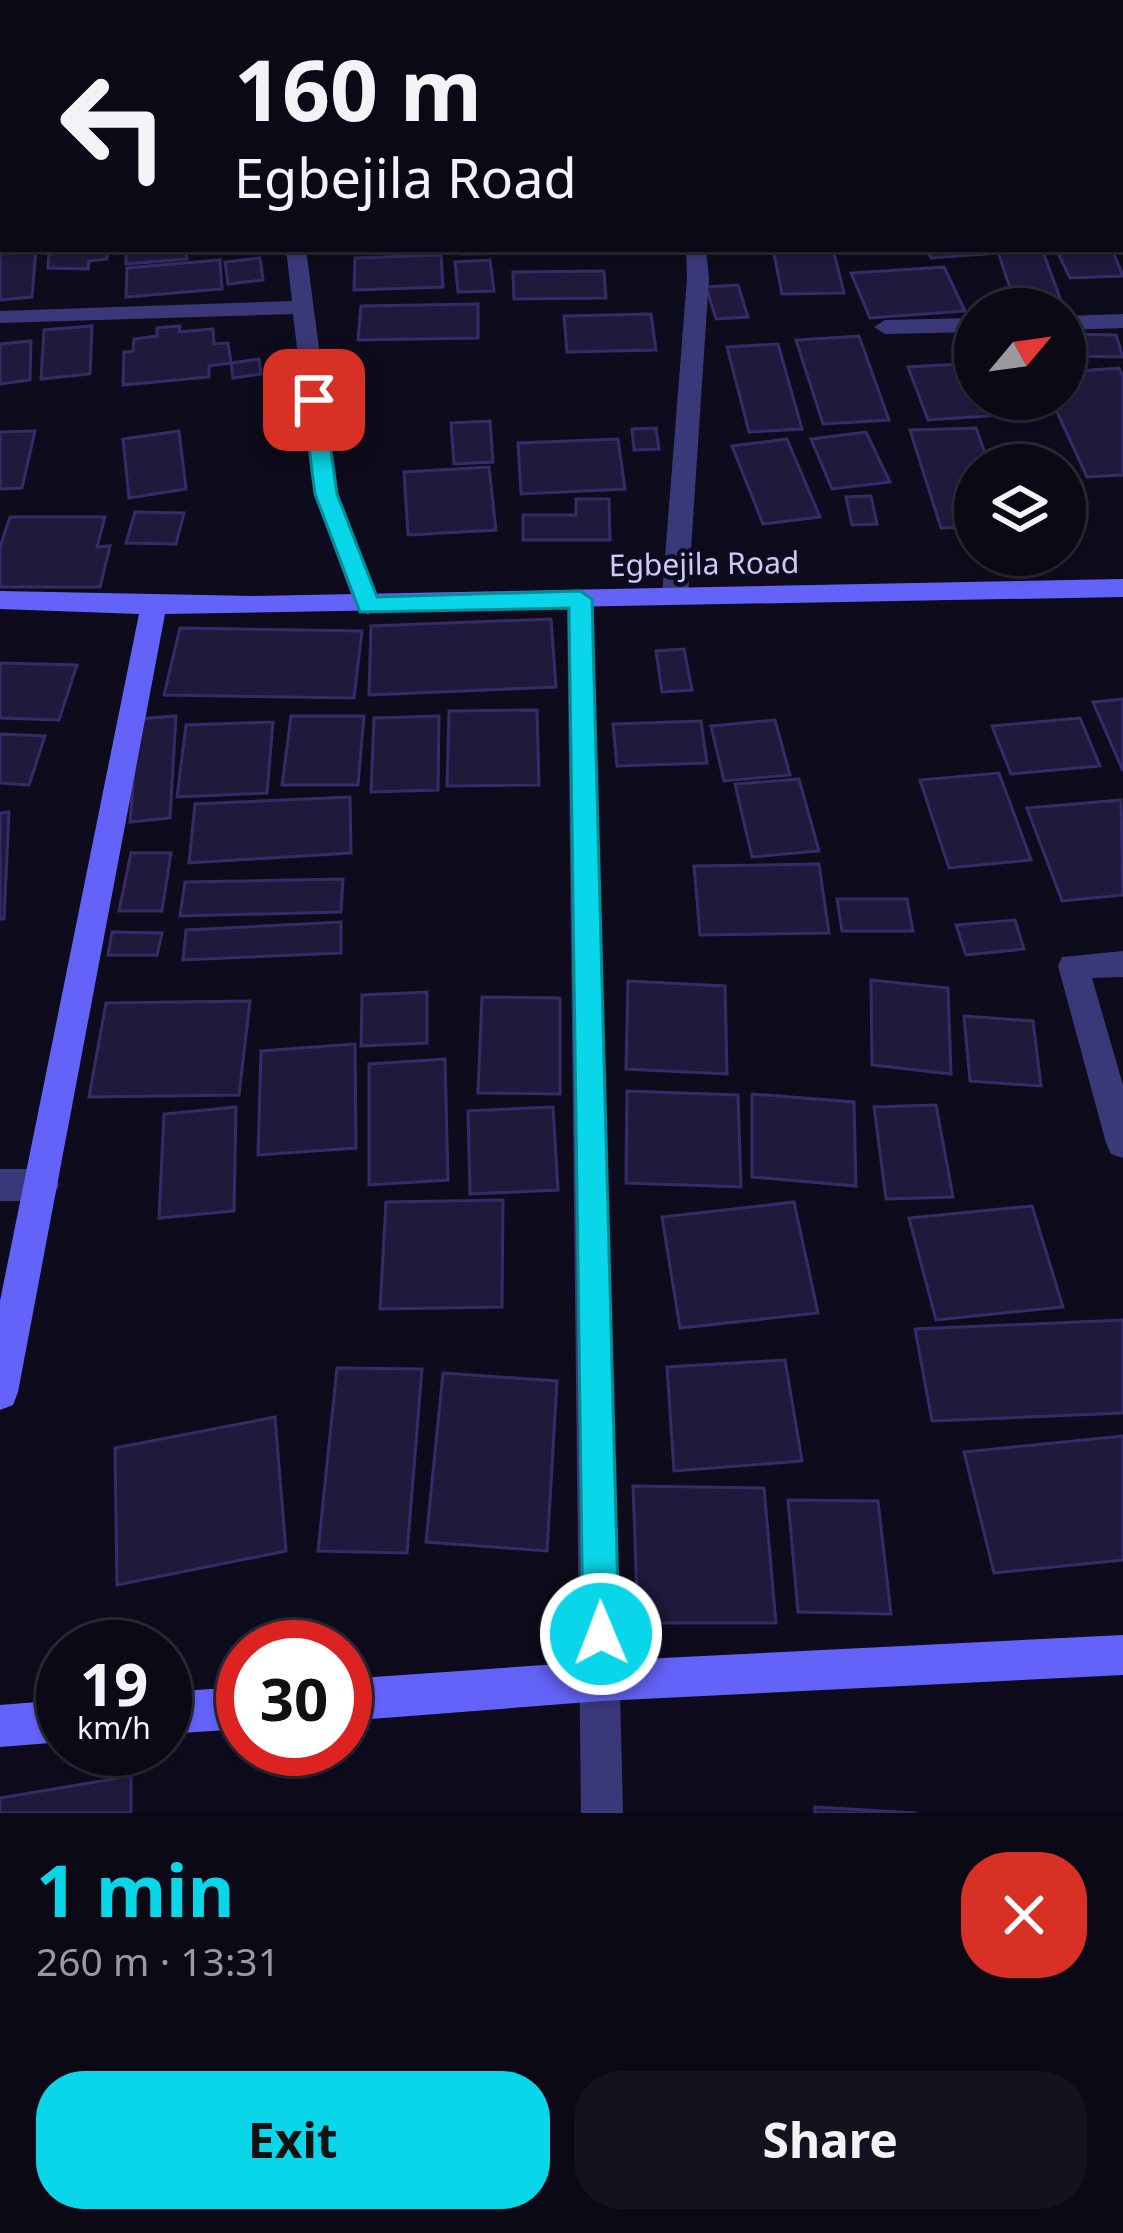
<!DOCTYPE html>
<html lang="en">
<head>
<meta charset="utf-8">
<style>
	body { margin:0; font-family:"Noto Sans",sans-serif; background:#13121e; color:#f1f3f6; height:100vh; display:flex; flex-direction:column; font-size:45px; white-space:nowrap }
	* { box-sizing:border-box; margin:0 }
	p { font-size:39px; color:#999aa0 }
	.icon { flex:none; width:66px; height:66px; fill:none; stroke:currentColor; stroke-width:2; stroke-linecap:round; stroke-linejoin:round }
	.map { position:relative; height:1813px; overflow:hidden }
	.details { display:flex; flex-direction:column; background:#0a0915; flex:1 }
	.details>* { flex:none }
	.guide { position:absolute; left:0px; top:0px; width:1125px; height:252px; box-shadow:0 3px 9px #0004,0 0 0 3px #2a2a34; background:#0a0915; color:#f1f3f6; overflow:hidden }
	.needle { width:78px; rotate:61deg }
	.fabs { position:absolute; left:954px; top:288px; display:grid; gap:24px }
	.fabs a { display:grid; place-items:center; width:132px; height:132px; border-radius:50%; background:#0a0915; box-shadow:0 3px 9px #0004,0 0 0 3px #2a2a34; font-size:60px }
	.speed { position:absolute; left:36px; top:1620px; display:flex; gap:24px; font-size:60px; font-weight:700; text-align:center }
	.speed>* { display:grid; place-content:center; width:156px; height:156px; border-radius:50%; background:#0a0915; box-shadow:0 3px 9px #0004,0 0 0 3px #2a2a34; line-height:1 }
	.speed small { font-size:30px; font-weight:400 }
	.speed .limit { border:18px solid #d22; background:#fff; color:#111 }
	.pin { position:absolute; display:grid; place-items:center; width:102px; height:102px; color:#fff; margin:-51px; border-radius:24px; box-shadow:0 6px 18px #0006 }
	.me { position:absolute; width:132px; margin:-66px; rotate:359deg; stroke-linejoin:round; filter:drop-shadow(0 0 9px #0008) }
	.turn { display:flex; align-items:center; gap:42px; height:252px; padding:0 36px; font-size:54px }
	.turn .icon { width:156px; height:156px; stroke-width:2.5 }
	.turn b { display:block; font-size:84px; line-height:102px }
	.round { display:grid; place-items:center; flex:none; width:126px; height:126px; border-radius:48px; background:#13121e }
	.head { display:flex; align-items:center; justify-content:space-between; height:204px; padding:0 36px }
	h1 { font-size:72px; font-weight:700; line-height:90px; color:#09d7e9 }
	.button { display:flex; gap:24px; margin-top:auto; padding:24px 36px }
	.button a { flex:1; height:138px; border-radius:48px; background:#09d7e9; color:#111; font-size:48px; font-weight:700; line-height:138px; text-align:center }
	.button a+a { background:#13121e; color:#f1f3f6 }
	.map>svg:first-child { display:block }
</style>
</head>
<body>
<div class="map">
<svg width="1123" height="1813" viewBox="0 0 1123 1813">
	<rect width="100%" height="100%" fill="#0e0c1c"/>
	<!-- building -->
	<path fill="#1f193c" stroke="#362b67" stroke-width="3" d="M0,235L3,249H36L32,297L0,300Z
		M49,249H107V259L89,261L88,269L48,268Z
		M126,249H186L187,259L126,264Z
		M465,249H574V252L464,254Z
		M773,249H833L844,293L782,294Z
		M927,249H985L987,254L931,258Z
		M997,249H1042L1064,309H1017Z
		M1056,249H1112L1123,276L1070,278Z
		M441,255L443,287L354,290L355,258Z
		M260,258L263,280L228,284L225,262Z
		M220,260L222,289L126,297L127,268Z
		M490,260L494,291L458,292L455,262Z
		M944,267L965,311L870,318L851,273Z
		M604,271L606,298L514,299L513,272Z
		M738,285L748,317L716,319L706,287Z
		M478,304V338L358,340L361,306Z
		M651,314L656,350L567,352L564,316Z
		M92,326L90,374L41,379L44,330Z
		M180,326L179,332L213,329L214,344L228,343L231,363L209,366V377L123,385L124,352L133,351L134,339L157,336V328Z
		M1065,334L1116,335L1123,357L1065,356Z
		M859,336L889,420L823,424L796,340Z
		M31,341L30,380L0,384V344Z
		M778,344L802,429L749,432L727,347Z
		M259,359L261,374L233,378L231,363Z
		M975,363V399H1026L1032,413L928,420L908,367Z
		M1119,368L1123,376V475L1087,477L1051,399H1065V372Z
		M490,421L493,462L454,464L451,423Z
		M656,428L659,449L634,450L632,429Z
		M976,428L989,465H975V527L941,528L910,430Z
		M35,431L22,488L0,489V432Z
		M179,431L186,489L129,498L123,439Z
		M866,432L890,482L832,489L811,439Z
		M618,439L625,489L521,494L518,443Z
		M787,439L820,517L763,524L732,446Z
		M489,467L496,530L408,535L404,472Z
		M871,496L877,524L852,525L846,497Z
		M576,499H609L610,540H523V515H576Z
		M135,512L184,513L176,544L126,543Z
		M10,517H105L97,547L110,546L100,587H0V547Z
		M551,619L556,687L369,695L371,626Z
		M180,628L362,631L354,698L164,695Z
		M684,649L692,690L662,692L656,651Z
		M0,663L77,665L59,720L0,718Z
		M1123,699V771L1093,702Z
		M537,710L539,785L447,786L449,711Z
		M176,716L170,818L130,822L138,719Z
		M291,716H364L358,785H282Z
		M439,716L438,790L371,792L374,718Z
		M1080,718L1100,766L1011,774L992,726Z
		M775,720L790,775L724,781L711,726Z
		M701,721L707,763L617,766L613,724Z
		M273,722L267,793L177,797L186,725Z
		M0,734L45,736L29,785L0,783Z
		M999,773L1031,860L949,868L920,780Z
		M799,779L819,851L752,857L735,784Z
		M350,797L351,853L189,863L195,804Z
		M1121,800L1123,895L1062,901L1027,808Z
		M9,812L4,919H0V813Z
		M131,853H171L162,911H119Z
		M819,864L829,933L700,935L694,866Z
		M343,879L341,912L180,916L185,882Z
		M837,899H907L913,931H842Z
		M1015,920L1024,949L966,955L956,925Z
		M341,922V953L183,960L186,930Z
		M112,932L162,933L157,955H108Z
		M871,980L948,988L951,1074L872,1065Z
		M628,981L725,986L727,1074L626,1069Z
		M427,992V1043L361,1046L362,995Z
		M482,997L560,998V1094L478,1093Z
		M250,1001L239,1095L89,1097L106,1003Z
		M964,1016L1033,1021L1041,1086L970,1081Z
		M355,1044L356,1148L258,1155L261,1051Z
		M445,1059L448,1180L369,1185V1064Z
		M627,1091L738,1095L741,1187L626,1183Z
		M752,1094L854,1102L856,1186L752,1177Z
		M936,1105L953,1197L886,1199L874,1107Z
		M236,1107L234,1211L159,1218L164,1114Z
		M553,1107L558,1190L470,1194L468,1111Z
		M503,1200L502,1307L380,1309L386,1202Z
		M794,1202L818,1313L680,1328L662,1217Z
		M1032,1206L1063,1307L936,1320L909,1218Z
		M1123,1320V1413L932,1421L915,1329Z
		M785,1360L802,1461L674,1471L667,1367Z
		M337,1368L422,1369L407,1553L318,1551Z
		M443,1373L557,1381L547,1551L426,1542Z
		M275,1417L286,1551L117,1585L115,1448Z
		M1123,1436V1560L994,1573L964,1452Z
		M633,1486L764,1488L776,1623H638Z
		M788,1500L878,1501L891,1614L798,1612Z
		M131,1776V1813H0V1798Z
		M815,1807L916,1813H815Z"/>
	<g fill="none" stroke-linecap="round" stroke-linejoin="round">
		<!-- street -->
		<path fill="#393879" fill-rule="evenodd" d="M0,0H67L3,3L0,8Z
			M258,0H276V3H258Z
			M1081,0H1123L1079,3Z
			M1122,133H1123V145H1122Z
			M0,139H3V151H0Z
			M286,249H306L338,494L381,606L368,615L355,606L314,494L293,314L0,323V311L292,301Z
			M686,249H706L709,278L688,595L675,604L662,595L687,278Z
			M1123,314V328L1065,330V316Z
			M975,318V332L885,334L874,327L885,320Z
			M580,590L593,599L623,1813H581L567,599Z
			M1123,951V977L1092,978L1123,1085V1158L1111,1154L1106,1143L1058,966L1062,957Z
			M0,1169H42L54,1174L59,1185L54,1196L42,1201H0Z"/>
		<!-- secondary -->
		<path fill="#6463f9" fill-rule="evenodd" d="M1123,579V597L165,614L18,1392L13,1405L0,1410V1301L139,614L0,609V591L254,596Z
			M1123,1635V1675L602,1701L345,1721V1679L602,1661Z
			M243,1687V1729L165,1734V1692Z
			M63,1700V1742L0,1747V1705Z"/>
	</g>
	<!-- route -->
	<path fill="#09d7e9" stroke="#068c97" stroke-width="3" d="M314,394L324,400L337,494L377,597L580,591L592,599L619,1634L614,1647L601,1652L588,1647L583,1634L569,608L360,612L315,494L303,400Z"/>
	<g text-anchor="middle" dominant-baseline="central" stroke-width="9" stroke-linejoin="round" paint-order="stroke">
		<!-- street labels -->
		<g font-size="30" fill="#cdc8fd" stroke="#0e0c1c">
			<text transform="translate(704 563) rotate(-1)">Egbejila Road</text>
		</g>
	</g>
</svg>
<div class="fabs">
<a><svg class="needle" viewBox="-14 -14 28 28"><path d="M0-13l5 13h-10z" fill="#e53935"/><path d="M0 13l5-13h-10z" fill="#999aa0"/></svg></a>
<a><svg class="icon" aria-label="layers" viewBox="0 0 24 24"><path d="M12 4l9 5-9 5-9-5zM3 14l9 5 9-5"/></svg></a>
</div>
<div class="speed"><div>19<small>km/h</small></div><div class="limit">30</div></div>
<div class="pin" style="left:314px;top:400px;background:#d93025"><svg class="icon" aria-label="arrive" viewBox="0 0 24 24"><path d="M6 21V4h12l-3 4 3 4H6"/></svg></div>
<svg class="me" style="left:601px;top:1634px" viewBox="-20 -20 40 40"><circle r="17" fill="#09d7e9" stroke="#fff" stroke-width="3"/><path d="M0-11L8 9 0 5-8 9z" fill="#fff"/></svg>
<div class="guide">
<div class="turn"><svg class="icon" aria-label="left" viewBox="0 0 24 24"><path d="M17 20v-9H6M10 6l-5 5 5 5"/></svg><div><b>160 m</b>Egbejila Road</div></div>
</div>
</div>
<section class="details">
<div class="head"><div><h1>1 min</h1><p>260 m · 13:31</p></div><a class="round" style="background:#d93025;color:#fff"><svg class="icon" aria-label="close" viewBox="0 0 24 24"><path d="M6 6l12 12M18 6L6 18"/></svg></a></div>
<div class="button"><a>Exit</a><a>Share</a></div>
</section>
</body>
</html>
